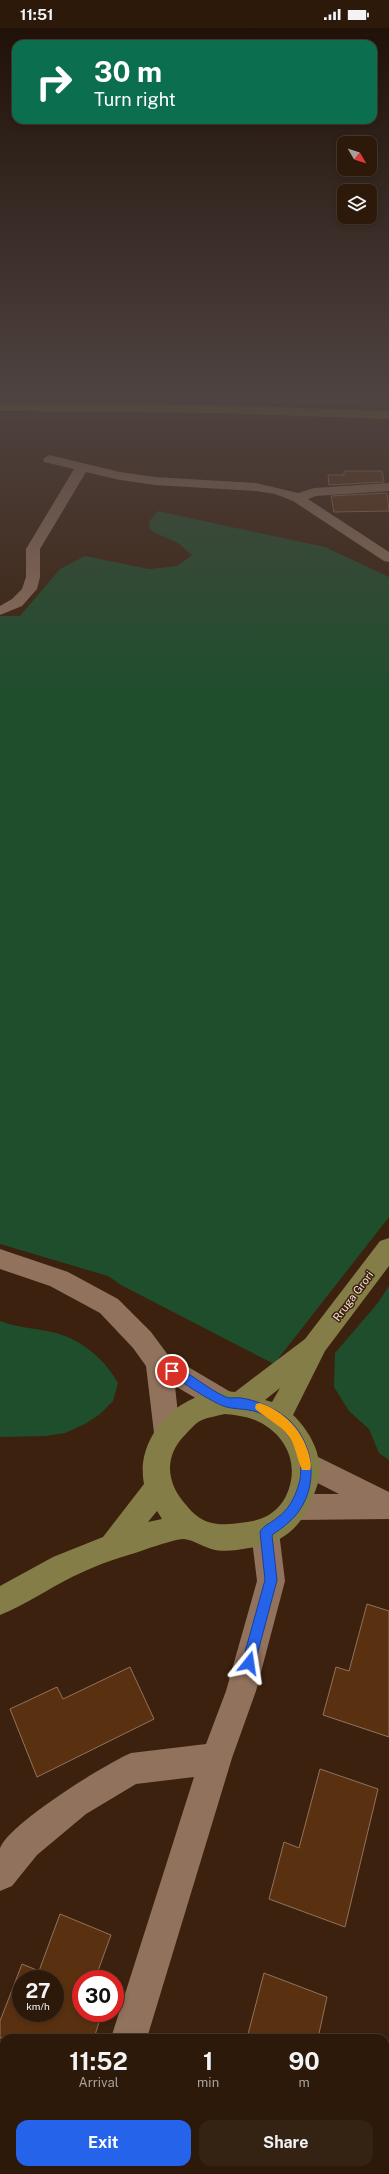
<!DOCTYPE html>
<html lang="en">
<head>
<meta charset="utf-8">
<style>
	body { margin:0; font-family:"Public Sans",sans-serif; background:#342213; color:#f1f3f6; height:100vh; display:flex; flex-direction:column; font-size:15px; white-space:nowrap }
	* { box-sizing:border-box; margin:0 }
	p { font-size:13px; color:#a6a09c }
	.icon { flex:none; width:22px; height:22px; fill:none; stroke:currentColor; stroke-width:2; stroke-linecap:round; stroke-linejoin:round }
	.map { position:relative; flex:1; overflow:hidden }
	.drawer { position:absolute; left:0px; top:2006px; width:389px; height:140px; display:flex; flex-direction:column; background:#2c190a; border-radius:12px 12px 0 0; box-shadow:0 2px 6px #0003,0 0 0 1px #48382b }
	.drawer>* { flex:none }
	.banner { position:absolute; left:12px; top:12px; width:365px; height:84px; border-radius:12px; box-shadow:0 2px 6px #0003,0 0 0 1px #48382b; background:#0b6e4f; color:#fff; overflow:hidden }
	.needle { width:26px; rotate:129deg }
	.buttons { position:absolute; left:337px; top:108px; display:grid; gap:8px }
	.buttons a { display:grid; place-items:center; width:40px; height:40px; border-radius:8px; background:#2c190a; box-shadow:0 2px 6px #0003,0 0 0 1px #48382b; font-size:20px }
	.speed { position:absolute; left:12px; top:1942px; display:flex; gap:8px; font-size:20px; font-weight:700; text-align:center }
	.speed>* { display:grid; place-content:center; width:52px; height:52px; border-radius:50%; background:#2c190a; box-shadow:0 2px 6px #0003,0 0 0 1px #48382b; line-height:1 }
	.speed small { font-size:10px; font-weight:400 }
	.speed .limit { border:6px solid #d22; background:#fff; color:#111 }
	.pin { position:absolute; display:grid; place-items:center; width:34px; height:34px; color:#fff; margin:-17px; border:2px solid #fff; border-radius:50%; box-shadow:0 1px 4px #0007 }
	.me { position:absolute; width:44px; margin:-22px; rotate:15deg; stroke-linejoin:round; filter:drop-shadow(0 0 3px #0008) }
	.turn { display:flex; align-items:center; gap:14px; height:84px; padding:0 16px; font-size:18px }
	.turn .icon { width:52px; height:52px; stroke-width:2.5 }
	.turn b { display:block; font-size:28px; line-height:34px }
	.eta { display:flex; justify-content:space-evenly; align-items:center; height:68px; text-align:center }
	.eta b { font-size:24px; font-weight:700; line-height:28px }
	.button { display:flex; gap:8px; margin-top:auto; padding:8px 16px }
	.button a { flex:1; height:46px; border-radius:12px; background:#2563eb; color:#fff; font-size:16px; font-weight:700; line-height:46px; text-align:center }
	.button a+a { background:#342213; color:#f1f3f6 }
	.status { display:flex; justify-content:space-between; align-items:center; height:28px; padding:0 20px; background:#2c190a; direction:ltr }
	.status svg { height:11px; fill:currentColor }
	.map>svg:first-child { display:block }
</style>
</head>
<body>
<div class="status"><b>11:51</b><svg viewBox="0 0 49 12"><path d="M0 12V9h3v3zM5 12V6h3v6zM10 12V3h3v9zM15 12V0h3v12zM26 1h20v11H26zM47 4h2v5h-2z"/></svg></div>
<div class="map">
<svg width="389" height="2146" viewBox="0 0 389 2146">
	<rect width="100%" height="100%" fill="#3b210e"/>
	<!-- green -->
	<path fill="#1f4e2d" d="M0,365H306L389,374V380L257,374L0,370Z
		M157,483L325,519L389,549V1189L274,1336L121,1257L108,1248L0,1216V588H20L60,541L85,528L149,541L177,538L192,527L178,515L155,505L150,501L149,494Z
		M389,1258V1432L379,1425L369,1401L349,1383L334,1359L335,1325L377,1276Z
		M0,1293C23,1302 50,1300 72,1311C91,1320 108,1337 118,1355L113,1373L100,1386L85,1396L65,1405L46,1408L0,1409Z"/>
	<!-- building -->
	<path fill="#5a3110" stroke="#91725d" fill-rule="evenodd" d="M344,443H382L384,454L329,457L328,447H344Z
		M387,465L389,483L334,484L331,468Z
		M367,1576L389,1583V1709L323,1687L336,1639L349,1643Z
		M130,1639L154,1691L37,1749L10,1681L57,1659L63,1671Z
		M320,1741L378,1761L345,1899L269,1871L284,1814L299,1820Z
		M60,1886L111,1907L95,1951H81V1985H102L94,2010H0V1993L22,1936L39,1943ZM21,1951H55V1985H21Z
		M264,1945L327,1969L318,2010H247Z"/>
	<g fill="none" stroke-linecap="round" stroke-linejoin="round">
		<!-- minor -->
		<path fill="#91725d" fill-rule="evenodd" d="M373,365H389V370L375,368Z
			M49,427L120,444L155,449L256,455L298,465L314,460L389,455V463L316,468L308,471L389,524V534L384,533L293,473L275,466L256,463L155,457L120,452L86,444L40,521V549L37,561L22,578L0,587V578L12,571L22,561L26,549V521L74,441L44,434L43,431Z
			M0,1221L68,1244L118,1271L151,1304L168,1327L234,1366L238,1374L234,1382L225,1386L216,1382L175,1358L180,1405L176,1413L167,1417L158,1413L154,1405L146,1338L133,1320L100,1285L50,1258L0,1241Z
			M265,1491L275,1495L279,1504L285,1553L256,1663L232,1730L147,2010H111L194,1749L136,1756L86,1786L37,1827L12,1858L0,1863C0,1853 0,1828 0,1820C10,1795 105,1736 131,1725L206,1716L226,1663L257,1553L251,1504L255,1495Z
			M66,2142H104L103,2146H65Z"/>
		<!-- tertiary -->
		<path fill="#91725d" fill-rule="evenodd" d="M306,1423L389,1464V1491L296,1492L286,1488L282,1479L286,1470L296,1466H339L296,1444L292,1435L296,1426Z"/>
		<!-- secondary -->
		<path fill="#857d47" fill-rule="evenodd" d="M389,1210V1238L325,1323L293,1387C310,1403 325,1430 318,1455C306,1493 290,1515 249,1520C237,1522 227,1524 215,1522C205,1520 194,1512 184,1511C178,1510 143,1522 135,1525C113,1531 92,1539 72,1549C48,1561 25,1577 0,1587V1558L53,1529L103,1509L144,1456C134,1405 186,1357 235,1364L305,1311L380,1213ZM280,1360L272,1374L265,1372ZM225,1386C235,1387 245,1388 255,1392C286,1405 301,1437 286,1468C278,1484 264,1492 247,1494C234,1496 221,1498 208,1494C200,1491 192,1485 187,1478C167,1457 163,1430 184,1408C189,1403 195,1395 202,1392C209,1389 217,1388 225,1386ZM157,1483L162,1491L148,1494Z"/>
		<!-- motorway -->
		<path fill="#699714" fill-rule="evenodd" d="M0,375L220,377L389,383V391L220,385L0,383Z"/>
	</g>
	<!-- sky -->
	<linearGradient id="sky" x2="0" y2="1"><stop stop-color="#201208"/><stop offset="0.55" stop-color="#4f4341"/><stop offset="1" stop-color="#4f4341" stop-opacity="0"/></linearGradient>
	<rect width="389" height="665" fill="url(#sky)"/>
	<!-- route -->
	<path fill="#2563eb" stroke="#184099" d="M172,1338C192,1345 207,1361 226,1369C230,1371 236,1369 241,1370C255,1372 269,1378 280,1385C312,1406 321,1452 299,1483C292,1493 282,1500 272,1507L277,1552L255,1635L253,1639L249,1641L244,1639L242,1635L265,1552L260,1504C263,1497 272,1495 278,1489C288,1482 294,1471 298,1459C309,1429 286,1394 257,1384C246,1380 231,1382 221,1377C203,1369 186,1356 169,1346L167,1343L169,1339Z"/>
	<!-- slow -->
	<path fill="#f59e0b" d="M260,1375C284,1383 303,1403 309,1427C310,1432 312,1437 310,1442H302C296,1429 296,1416 286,1405C280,1397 257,1384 255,1380L256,1376Z"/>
	<g text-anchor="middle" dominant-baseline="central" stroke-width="3" stroke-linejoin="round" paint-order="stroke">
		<!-- street labels -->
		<g font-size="11" fill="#f3e2d6" stroke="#3b210e">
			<text transform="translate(353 1268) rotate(-53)">Rruga Grori</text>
		</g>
	</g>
</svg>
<div class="buttons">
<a><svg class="needle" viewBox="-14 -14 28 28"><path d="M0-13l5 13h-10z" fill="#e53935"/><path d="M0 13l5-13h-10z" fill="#a6a09c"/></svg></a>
<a><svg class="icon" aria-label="layers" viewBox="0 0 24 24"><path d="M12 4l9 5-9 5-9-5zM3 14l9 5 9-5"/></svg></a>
</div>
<div class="speed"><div>27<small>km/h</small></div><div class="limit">30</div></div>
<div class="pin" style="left:172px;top:1343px;background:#d93025"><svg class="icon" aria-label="arrive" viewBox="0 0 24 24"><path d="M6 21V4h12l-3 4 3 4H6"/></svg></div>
<svg class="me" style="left:249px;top:1635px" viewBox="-20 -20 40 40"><path d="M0-17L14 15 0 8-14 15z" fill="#2563eb" stroke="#fff" stroke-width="4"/></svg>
<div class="banner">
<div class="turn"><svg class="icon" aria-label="right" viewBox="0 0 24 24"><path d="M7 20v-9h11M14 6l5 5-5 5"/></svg><div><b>30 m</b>Turn right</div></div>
</div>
<section class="drawer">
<div class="eta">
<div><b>11:52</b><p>Arrival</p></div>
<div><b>1</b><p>min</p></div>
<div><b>90</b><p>m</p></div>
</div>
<div class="button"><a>Exit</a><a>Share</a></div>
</section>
</div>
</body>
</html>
